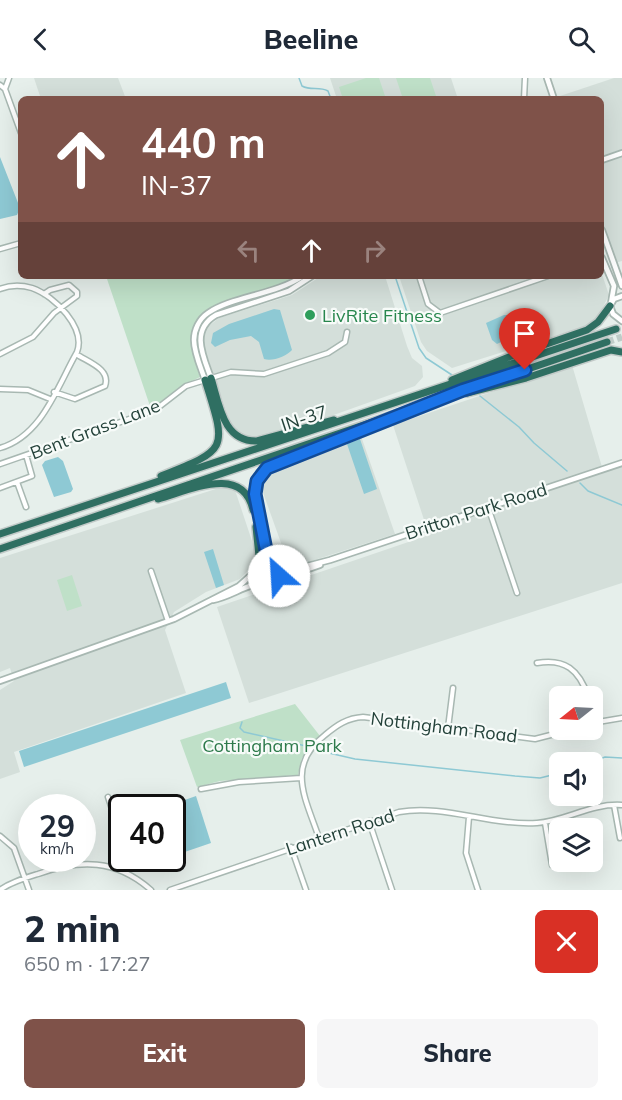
<!DOCTYPE html>
<html lang="en">
<head>
<meta charset="utf-8">
<style>
	body { margin:0; font-family:Mulish,sans-serif; background:#f6f6f7; color:#1f2937; height:100vh; display:flex; flex-direction:column; font-size:22px; white-space:nowrap }
	* { box-sizing:border-box; margin:0 }
	p { font-size:20px; color:#747a83 }
	.icon { flex:none; width:33px; height:33px; fill:none; stroke:currentColor; stroke-width:2; stroke-linecap:round; stroke-linejoin:round }
	.map { position:relative; height:812px; overflow:hidden }
	.details { display:flex; flex-direction:column; background:#fff; flex:1 }
	.details>* { flex:none }
	.guide { position:absolute; left:18px; top:18px; width:586px; height:183px; border-radius:9px; box-shadow:0 6px 24px #0002; background:#7f5249; color:#fff; overflow:hidden }
	.needle { width:39px; rotate:252deg }
	.buttons { position:absolute; left:549px; top:608px; display:grid; gap:12px }
	.buttons a { display:grid; place-items:center; width:54px; height:54px; border-radius:9px; background:#fff; box-shadow:0 6px 24px #0002; font-size:30px }
	.speed { position:absolute; left:18px; top:716px; display:flex; gap:12px; font-size:30px; font-weight:700; text-align:center }
	.speed>* { display:grid; place-content:center; width:78px; height:78px; border-radius:50%; background:#fff; box-shadow:0 6px 24px #0002; line-height:1 }
	.speed small { font-size:15px; font-weight:400 }
	.speed .limit { border:3px solid #111; border-radius:9px; background:#fff; color:#111 }
	.pin { position:absolute; display:grid; place-items:center; width:51px; height:51px; color:#fff; margin:-62px -26px; border-radius:50% 50% 50% 0; rotate:-45deg; box-shadow:0 0 6px #0007 }
	.pin .icon { rotate:45deg }
	.me { position:absolute; width:66px; margin:-33px; rotate:334deg; stroke-linejoin:round; filter:drop-shadow(0 0 4px #0008) }
	.turn { display:flex; align-items:center; gap:21px; height:126px; padding:0 24px; font-size:27px }
	.turn .icon { width:78px; height:78px; stroke-width:2.5 }
	.turn b { display:block; font-size:42px; line-height:51px }
	.lanes { display:flex; align-items:center; height:57px; padding:0 24px; background:#0003; justify-content:center; gap:30px; direction:ltr }
	.lanes .off { opacity:.35 }
	.round { display:grid; place-items:center; flex:none; width:63px; height:63px; border-radius:9px; background:#f6f6f7 }
	.headline { display:flex; align-items:center; justify-content:space-between; height:102px; padding:0 24px }
	h1 { font-size:36px; font-weight:800; line-height:45px }
	.cta { display:flex; gap:12px; margin-top:auto; padding:12px 24px }
	.cta a { flex:1; height:69px; border-radius:9px; background:#7f5249; color:#fff; font-size:24px; font-weight:800; line-height:69px; text-align:center }
	.cta a+a { background:#f6f6f7; color:#1f2937 }
	header { display:flex; justify-content:space-between; align-items:center; height:78px; padding:0 24px; background:#fff; font-size:27px; font-weight:800 }
	.map>svg:first-child { display:block }
</style>
</head>
<body>
<header><svg class="icon" aria-label="back" viewBox="0 0 24 24"><path d="M15 5l-7 7 7 7"/></svg>Beeline<svg class="icon" aria-label="search" viewBox="0 0 24 24"><circle cx="10" cy="10" r="6"/><path d="M15 15l6 6"/></svg></header>
<div class="map">
<svg width="622" height="812" viewBox="0 0 622 812">
	<rect width="100%" height="100%" fill="#e6efeb"/>
	<!-- built -->
	<path fill="#d4dfda" d="M34,0H118L126,21H41Z
		M330,0H451L458,21H337Z
		M614,0H622V71L602,78V21L557,19Z
		M622,78V183L615,185L602,146V86Z
		M602,196L609,217L597,241L583,249L452,290L427,273L421,264L399,198H602Z
		M321,198H385L407,268L412,280L422,288L423,299L415,308L314,344L253,362L233,353L202,263L205,251L219,240L292,217Z
		M572,287L602,389L622,382V505L249,625L217,529L429,457L393,347Z
		M361,358L395,456L290,490L261,409L264,401L273,391Z
		M222,409L235,412L256,475V484L240,501L206,514L174,534L165,552L186,615L14,674L20,694L0,701V612L14,603L10,590L0,594V480Z"/>
	<!-- green -->
	<path fill="#bfe0c8" d="M366,0H379L386,21H343L339,9Z
		M396,0H430L437,21H403Z
		M106,198H297L281,207L206,232C185,252 192,275 200,299L180,309L151,331Z
		M72,497L82,528L67,533L57,502Z
		M295,626L320,658L302,680L298,697L220,703L197,709L180,662Z"/>
	<!-- water -->
	<path fill="#8ec9d4" d="M0,79L20,130L17,137L0,141Z
		M274,231L280,232L292,272C287,278 272,284 264,281L259,264L251,258L230,262L215,269L211,265L213,255L229,246Z
		M504,237H508L515,257L497,266L492,262L486,245Z
		M360,361L377,411L364,416L347,366Z
		M58,379L63,383L73,411L71,414L54,419L42,387L45,383Z
		M213,471L224,507L216,510L204,474Z
		M226,604L231,620L24,689L19,673Z
		M196,718L211,765L173,778L172,729H165Z"/>
	<g fill="none" stroke-linecap="round" stroke-linejoin="round">
		<!-- stream -->
		<path stroke="#8ec9d4" stroke-width="1.5" d="M299,0L302,8C311,13 319,8 328,13L331,21
			M395,198L419,270L426,280L452,297
			M480,318L519,349L534,365L567,393
			M580,405L588,413L622,427
			M242,644L240,650L244,654L306,668
			M316,672L355,681L515,698L540,700L560,695
			M592,684L605,679L622,680"/>
		<!-- motorway-tunnel -->
		<path stroke="#bfccc8" stroke-width="7" stroke-dasharray="7 3.5" stroke-linecap="butt" d="M607,264L622,259"/>
		<defs>
			<path id="minor" d="M9,0L5,11L21,55
				M0,7L5,11
				M524,21L525,0
				M0,171L21,165
				M419,198L428,226L440,235L548,198
				M0,211C10,207 22,207 32,210C55,218 86,250 77,274C57,309 42,358 0,370
				M0,276L33,259L54,235L77,218V214L69,207L50,212L44,216
				M0,311L28,312L50,321
				M54,314L75,321L105,308C111,291 88,284 76,276
				M0,386L155,332L186,308L231,294L264,296L328,275L345,264L347,254
				M17,404L26,429
				M0,410L32,398L26,377
				M488,429L517,515
				M151,493L168,543
				M537,585C565,580 579,592 588,618
				M592,633L596,644
				M592,645L622,640
				M448,650L453,610
				M201,711L239,704L301,700
				M108,719L121,759L115,789
				M614,727L620,760
				M469,739L466,775L478,812
				M369,743L392,812
				M545,745L552,787
				M0,758L14,770L29,812
				M319,760C306,721 285,688 325,657C337,647 347,640 363,639L535,661L574,651
				M291,769L306,812
				M0,812C11,804 25,800 38,796C80,781 116,781 151,812
				M170,812L399,734C444,726 491,748 537,745C566,743 591,725 622,727"/>
			<path id="tertiary" d="M547,0L554,21
				M602,82L622,75
				M602,152L622,208
				M602,180L614,208L611,225
				M622,218L614,221L610,228L613,236L622,243
				M211,300C203,278 190,252 216,237L289,213L312,198
				M205,302C201,290 194,275 194,262C194,252 199,241 208,235C233,218 275,217 303,198
				M257 495a11 11 0 1 1 22 0a11 11 0 1 1-22 0Z
				M277,490L292,492L330,482L622,385
				M277,502L320,487
				M213,522C231,519 249,504 264,506
				M0,603L174,541L239,508L258,491"/>
			<path id="motorway" d="M211,300C219,326 223,364 257,363L334,342
				M452,302L509,279L587,252L598,244L610,228
				M467,315L526,300L611,272L622,274
				M161,398C229,371 227,372 205,302
				M158,421C188,413 243,385 253,432
				M256,449L260,488
				M0,456L616,251
				M0,471L607,264
				M276,488C264,474 263,458 259,441C258,431 253,419 255,409C260,382 329,365 353,355"/>
		</defs>
		<!-- minor casing -->
		<use href="#minor" stroke="#a8b8b2" stroke-width="7"/>
		<!-- tertiary casing -->
		<use href="#tertiary" stroke="#a8b8b2" stroke-width="8"/>
		<!-- motorway casing -->
		<use href="#motorway" stroke="#c2cac8" stroke-width="10"/>
		<!-- minor -->
		<use href="#minor" stroke="#fff" stroke-width="4"/>
		<!-- tertiary -->
		<use href="#tertiary" stroke="#fff" stroke-width="4.5"/>
		<!-- motorway -->
		<use href="#motorway" stroke="#2f6f62" stroke-width="7"/>
	</g>
	<g fill="none" stroke-linecap="round" stroke-linejoin="round">
		<defs>
			<path id="route" d="M279,498L278,491L266,472L255,416L257,403L267,390L463,312L525,292"/>
		</defs>
		<!-- route casing -->
		<use href="#route" stroke="#114b97" stroke-width="15"/>
		<!-- route -->
		<use href="#route" stroke="#1a73e8" stroke-width="10"/>
	</g>
	<!-- markers -->
	<circle fill="#2e9e5b" stroke="#f7fbf9" stroke-width="2" cx="310" cy="237" r="6"/>
	<g text-anchor="middle" dominant-baseline="central" stroke-width="4.5" stroke-linejoin="round" paint-order="stroke">
		<!-- leisure labels -->
		<g font-size="18" fill="#27864d" stroke="#f7fbf9" text-anchor="start">
			<text x="322" y="237">LivRite Fitness</text>
		</g>
		<!-- street labels -->
		<g font-size="18" fill="#24423a" stroke="#f7fbf9">
			<text transform="translate(304 340) rotate(-18)">IN-37</text>
			<text transform="translate(95 351) rotate(-21)">Bent Grass Lane</text>
			<text transform="translate(476 433) rotate(-18)">Britton Park Road</text>
			<text transform="translate(444 649) rotate(7)">Nottingham Road</text>
			<text transform="translate(340 754) rotate(-18)">Lantern Road</text>
		</g>
		<!-- park labels -->
		<g font-size="18" fill="#2d7a4b" stroke="#f7fbf9">
			<text x="272" y="667">Cottingham Park</text>
		</g>
	</g>
</svg>
<div class="buttons">
<a><svg class="needle" viewBox="-14 -14 28 28"><path d="M0-13l5 13h-10z" fill="#e53935"/><path d="M0 13l5-13h-10z" fill="#747a83"/></svg></a>
<a><svg class="icon" aria-label="sound" viewBox="0 0 24 24"><path d="M4 9h4l5-4v14l-5-4H4zM17 9q2 3 0 6"/></svg></a>
<a><svg class="icon" aria-label="layers" viewBox="0 0 24 24"><path d="M12 4l9 5-9 5-9-5zM3 14l9 5 9-5"/></svg></a>
</div>
<div class="speed"><div>29<small>km/h</small></div><div class="limit">40</div></div>
<div class="pin" style="left:525px;top:292px;background:#d93025"><svg class="icon" aria-label="arrive" viewBox="0 0 24 24"><path d="M6 21V4h12l-3 4 3 4H6"/></svg></div>
<svg class="me" style="left:279px;top:498px" viewBox="-20 -20 40 40"><circle r="19" fill="#fff"/><path d="M0-13L10 11 0 6-10 11z" fill="#1a73e8"/></svg>
<div class="guide">
<div class="turn"><svg class="icon" aria-label="ahead" viewBox="0 0 24 24"><path d="M12 20V5M6 11l6-6 6 6"/></svg><div><b>440 m</b>IN-37</div></div>
<div class="lanes"><svg class="icon off" aria-label="left" viewBox="0 0 24 24"><path d="M17 20v-9H6M10 6l-5 5 5 5"/></svg><svg class="icon" aria-label="ahead" viewBox="0 0 24 24"><path d="M12 20V5M6 11l6-6 6 6"/></svg><svg class="icon off" aria-label="right" viewBox="0 0 24 24"><path d="M7 20v-9h11M14 6l5 5-5 5"/></svg></div>
</div>
</div>
<section class="details">
<div class="headline"><div><h1>2 min</h1><p>650 m · 17:27</p></div><a class="round" style="background:#d93025;color:#fff"><svg class="icon" aria-label="close" viewBox="0 0 24 24"><path d="M6 6l12 12M18 6L6 18"/></svg></a></div>
<div class="cta"><a>Exit</a><a>Share</a></div>
</section>
</body>
</html>
